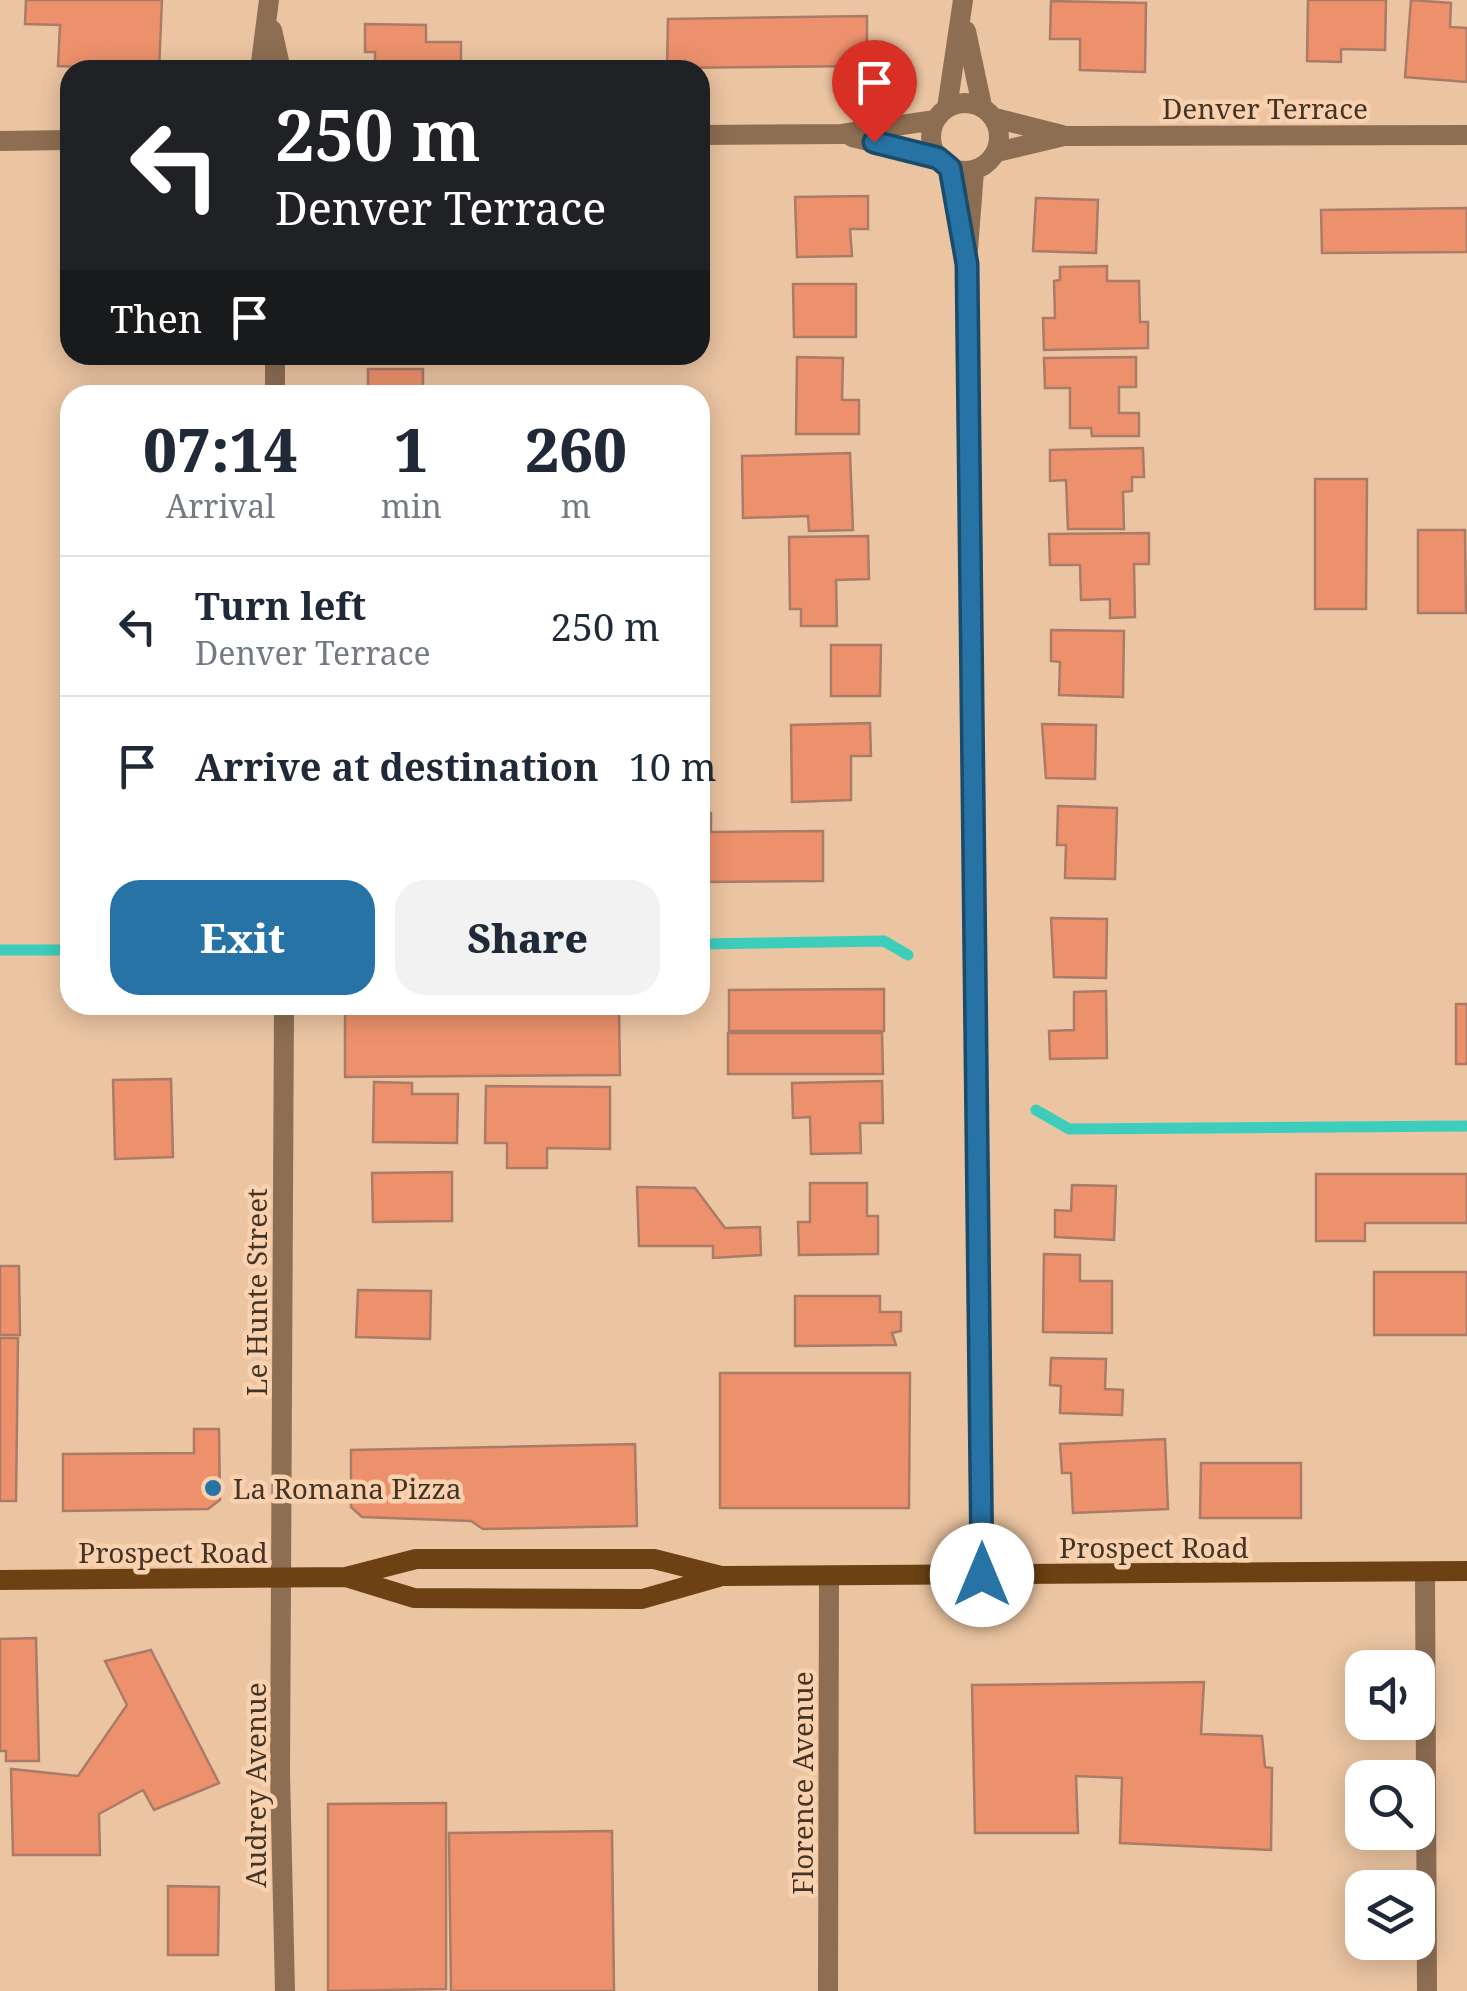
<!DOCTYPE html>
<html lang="en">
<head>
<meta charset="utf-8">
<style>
	body { margin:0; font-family:"Noto Serif",serif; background:#f2f2f3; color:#1f2937; height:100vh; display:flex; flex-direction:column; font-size:38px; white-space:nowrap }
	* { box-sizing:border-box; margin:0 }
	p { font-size:32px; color:#747a83 }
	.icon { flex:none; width:55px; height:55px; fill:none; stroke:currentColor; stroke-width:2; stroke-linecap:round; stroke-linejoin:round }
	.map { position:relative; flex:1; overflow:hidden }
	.sheet { position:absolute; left:60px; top:385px; width:650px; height:630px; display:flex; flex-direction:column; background:#fff; border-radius:30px; box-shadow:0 5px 25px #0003 }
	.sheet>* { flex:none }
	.guide { position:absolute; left:60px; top:60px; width:650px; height:305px; border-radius:30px; box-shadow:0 5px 25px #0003; background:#202124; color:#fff; overflow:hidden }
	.tools { position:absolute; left:1345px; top:1650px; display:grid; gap:20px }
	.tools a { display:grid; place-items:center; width:90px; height:90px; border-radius:20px; background:#fff; box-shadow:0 5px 25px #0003; font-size:50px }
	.pin { position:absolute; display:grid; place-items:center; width:85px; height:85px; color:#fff; margin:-102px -42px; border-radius:50% 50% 50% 0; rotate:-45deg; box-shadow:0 0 10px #0007 }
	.pin .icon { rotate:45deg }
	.me { position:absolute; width:110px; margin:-55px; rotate:0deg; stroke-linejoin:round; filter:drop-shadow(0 0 8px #0008) }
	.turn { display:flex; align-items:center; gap:35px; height:210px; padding:0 50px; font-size:45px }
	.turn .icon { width:130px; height:130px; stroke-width:2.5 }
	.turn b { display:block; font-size:70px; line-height:85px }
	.then { display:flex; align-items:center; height:95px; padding:0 50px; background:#0003; gap:20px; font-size:38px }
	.eta { display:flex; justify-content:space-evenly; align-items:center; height:170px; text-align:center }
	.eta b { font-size:60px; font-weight:800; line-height:70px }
	.button { display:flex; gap:20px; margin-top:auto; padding:20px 50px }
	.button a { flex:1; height:115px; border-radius:30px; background:#2773a5; color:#fff; font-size:40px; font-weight:800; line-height:115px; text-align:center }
	.button a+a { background:#f2f2f3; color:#1f2937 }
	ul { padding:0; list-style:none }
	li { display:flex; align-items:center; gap:30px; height:140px; padding:0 50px; border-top:2px solid #e0e1e3 }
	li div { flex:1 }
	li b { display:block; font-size:38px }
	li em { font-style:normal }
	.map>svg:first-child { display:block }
</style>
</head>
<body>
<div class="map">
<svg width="1467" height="1991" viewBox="0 0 1467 1991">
	<rect width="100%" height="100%" fill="#ebc4a1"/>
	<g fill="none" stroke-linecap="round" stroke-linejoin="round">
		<!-- stream -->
		<path stroke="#3dcebb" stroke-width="11" d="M700,944L884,941L908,955
			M0,950H70
			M1036,1110L1069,1129L1467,1126"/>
	</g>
	<!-- building -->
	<path fill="#ed916c" stroke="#aa7b69" stroke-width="2.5" d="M26,0H162L159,70L58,66L60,25L25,24Z
		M1308,0H1386L1385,50L1341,49V62L1307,61Z
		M1411,0L1451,3L1450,27L1467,28V82L1405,77Z
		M1051,1L1146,3L1145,72L1080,70V39H1050Z
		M867,16V66L667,68L668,19Z
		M365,24L426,25V42H461V70H375V52H365Z
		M868,196V229H850L852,256L797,257L795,197Z
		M1036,198L1098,200L1096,253L1033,251Z
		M1467,208V252L1322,253L1321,210Z
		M1107,266V281H1139L1140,322H1148V348L1044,350L1043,318H1055L1054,281L1060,280V267Z
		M793,284H856V337H794Z
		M797,357L843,358L842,400H859V434H796Z
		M1136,357V387H1119V413H1139V436H1092L1091,428H1070V388H1045L1044,358Z
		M368,369H423V395H368Z
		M1143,448L1144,477H1132V491L1123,492L1124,529H1068L1066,480L1050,481V450Z
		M850,453L853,530L809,531L808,516L743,518L742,456Z
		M1315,479H1367L1366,609H1315Z
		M1418,530H1465L1466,613H1418Z
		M1149,533V564H1134L1135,617L1110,618V599L1081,600L1080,565H1050L1049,534Z
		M868,536L869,579L836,580L837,626H801V609H790L789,537Z
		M1051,630L1124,631L1123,697L1059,695L1060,662L1051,661Z
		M831,645H881L880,696H831Z
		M870,723L871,756H851V800L792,802L791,725Z
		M1042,724L1096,725L1095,779L1046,778Z
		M1058,806L1117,808L1115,879L1065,878L1066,845H1057Z
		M700,813H711V832L823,831V881L700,882Z
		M1051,918L1107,919L1106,978L1054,977Z
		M884,989V1031H729V990Z
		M1106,991L1107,1058L1050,1059L1049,1031L1074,1030V992Z
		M1456,1004H1467V1064H1456Z
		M619,1010L620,1075L345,1077V1012Z
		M728,1033H882L883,1074H728Z
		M171,1079L173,1157L115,1159L113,1080Z
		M882,1081L883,1123H860L861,1153L811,1154L810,1117L793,1118L792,1083Z
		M374,1082L412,1083V1094H458L457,1143L373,1142Z
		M486,1086L610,1087V1149L547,1148V1168H507V1143H485Z
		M452,1172V1221L373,1222L372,1173Z
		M1316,1174H1467V1223H1365V1241H1316Z
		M810,1183H867V1216H878V1254L799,1255L798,1222H810Z
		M1072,1185L1116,1186L1114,1240L1055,1237V1210L1071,1211Z
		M637,1187L695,1188L725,1228L760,1227L761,1255L713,1258V1246H639Z
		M1044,1254L1080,1255V1281H1112V1333L1043,1332Z
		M0,1266H19L20,1335H0Z
		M1374,1272H1467V1335H1374Z
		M358,1290L431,1291L430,1339L356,1337Z
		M795,1296H880V1312H901V1331L892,1333L896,1345L795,1346Z
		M0,1338H18L16,1501H0Z
		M1051,1358L1106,1359L1105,1389L1123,1390L1122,1415L1060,1413L1061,1386L1050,1385Z
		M720,1373H910L909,1508H720Z
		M194,1429H219L220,1500L208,1509L63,1511V1454L194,1453Z
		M1165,1439L1168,1509L1073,1513L1071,1473H1062L1060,1444Z
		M635,1444L637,1526L483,1529L471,1521L362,1517L351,1507V1450Z
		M1201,1463H1301V1518H1200Z
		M36,1638L39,1761H6V1751H0V1639Z
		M151,1650L219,1783L154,1810L143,1790L99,1814L100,1855H13L11,1769L78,1776L127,1705L105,1661Z
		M1204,1682L1201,1734L1262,1736L1265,1767L1272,1768L1271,1850L1120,1843L1122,1778L1076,1776L1078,1833H975L972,1685Z
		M446,1803V1989L328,1991V1804Z
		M612,1831L614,1991H451L449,1833Z
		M168,1886L219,1887L218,1955H168Z"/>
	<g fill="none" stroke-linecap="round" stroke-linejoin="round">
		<!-- minor -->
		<path stroke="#8d6e53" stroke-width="20" d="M272,30L281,70
			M966,31L982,106
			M260,70L269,0
			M931 137a34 34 0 1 1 68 0a34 34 0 1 1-68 0Z
			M947,108L963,0
			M995,118L1062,135
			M700,135L842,134L935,120
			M852,137L938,158
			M0,141L70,140
			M997,152L1064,136L1467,135
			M950,168L962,232
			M974,171L967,263L982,1575
			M275,355V395
			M284,1005L280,1773L285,1991
			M1425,1573L1427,1991
			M828,1991L829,1576"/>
		<!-- secondary -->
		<path stroke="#6c4114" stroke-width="20" d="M349,1578L414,1598L642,1599L719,1577
			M0,1580L346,1577L416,1559H654L721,1576L1467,1571"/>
	</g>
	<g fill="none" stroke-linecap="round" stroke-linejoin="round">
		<defs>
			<path id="route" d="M874,142L938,158L950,168L967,264L982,1575"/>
		</defs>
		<!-- route casing -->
		<use href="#route" stroke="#194b6b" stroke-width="25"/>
		<!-- route -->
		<use href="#route" stroke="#2773a5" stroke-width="18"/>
	</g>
	<!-- markers -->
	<circle fill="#2773a5" stroke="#f9d1ae" stroke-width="4" cx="213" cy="1488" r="10"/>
	<g text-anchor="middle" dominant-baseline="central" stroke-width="9" stroke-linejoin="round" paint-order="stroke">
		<!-- street labels -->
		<g font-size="28" fill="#443426" stroke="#f9d1ae">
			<text x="1265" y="108">Denver Terrace</text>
			<text transform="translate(256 1292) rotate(-90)">Le Hunte Street</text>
			<text x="1154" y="1547">Prospect Road</text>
			<text x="173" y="1552">Prospect Road</text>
			<text transform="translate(802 1783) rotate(-90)">Florence Avenue</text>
			<text transform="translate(255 1785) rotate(-90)">Audrey Avenue</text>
		</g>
		<!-- poi labels -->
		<g font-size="28" fill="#443426" stroke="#f9d1ae" text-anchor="start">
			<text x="233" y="1488">La Romana Pizza</text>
		</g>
	</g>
</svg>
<div class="tools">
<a><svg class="icon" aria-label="sound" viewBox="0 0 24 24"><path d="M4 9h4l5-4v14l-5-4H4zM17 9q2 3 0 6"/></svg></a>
<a><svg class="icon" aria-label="search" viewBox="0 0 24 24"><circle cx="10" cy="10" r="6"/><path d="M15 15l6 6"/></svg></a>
<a><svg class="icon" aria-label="layers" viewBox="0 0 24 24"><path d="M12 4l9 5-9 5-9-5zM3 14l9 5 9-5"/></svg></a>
</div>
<div class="pin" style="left:874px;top:142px;background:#d93025"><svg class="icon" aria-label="arrive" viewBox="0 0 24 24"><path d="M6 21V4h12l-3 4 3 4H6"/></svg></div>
<svg class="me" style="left:982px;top:1575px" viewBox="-20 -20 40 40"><circle r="19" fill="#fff"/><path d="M0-13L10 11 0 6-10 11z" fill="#2773a5"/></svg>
<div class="guide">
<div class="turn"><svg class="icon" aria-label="left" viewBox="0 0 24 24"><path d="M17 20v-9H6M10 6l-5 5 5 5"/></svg><div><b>250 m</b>Denver Terrace</div></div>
<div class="then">Then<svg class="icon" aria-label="arrive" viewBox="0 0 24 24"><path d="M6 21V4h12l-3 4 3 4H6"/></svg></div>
</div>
<section class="sheet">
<div class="eta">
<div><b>07:14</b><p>Arrival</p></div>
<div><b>1</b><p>min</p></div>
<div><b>260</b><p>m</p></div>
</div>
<ul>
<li><svg class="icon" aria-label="left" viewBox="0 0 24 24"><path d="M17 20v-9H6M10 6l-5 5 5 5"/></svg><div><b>Turn left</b><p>Denver Terrace</p></div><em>250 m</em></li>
<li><svg class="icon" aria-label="arrive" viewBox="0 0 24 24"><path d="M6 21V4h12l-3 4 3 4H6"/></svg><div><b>Arrive at destination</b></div><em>10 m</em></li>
</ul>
<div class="button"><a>Exit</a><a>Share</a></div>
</section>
</div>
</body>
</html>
